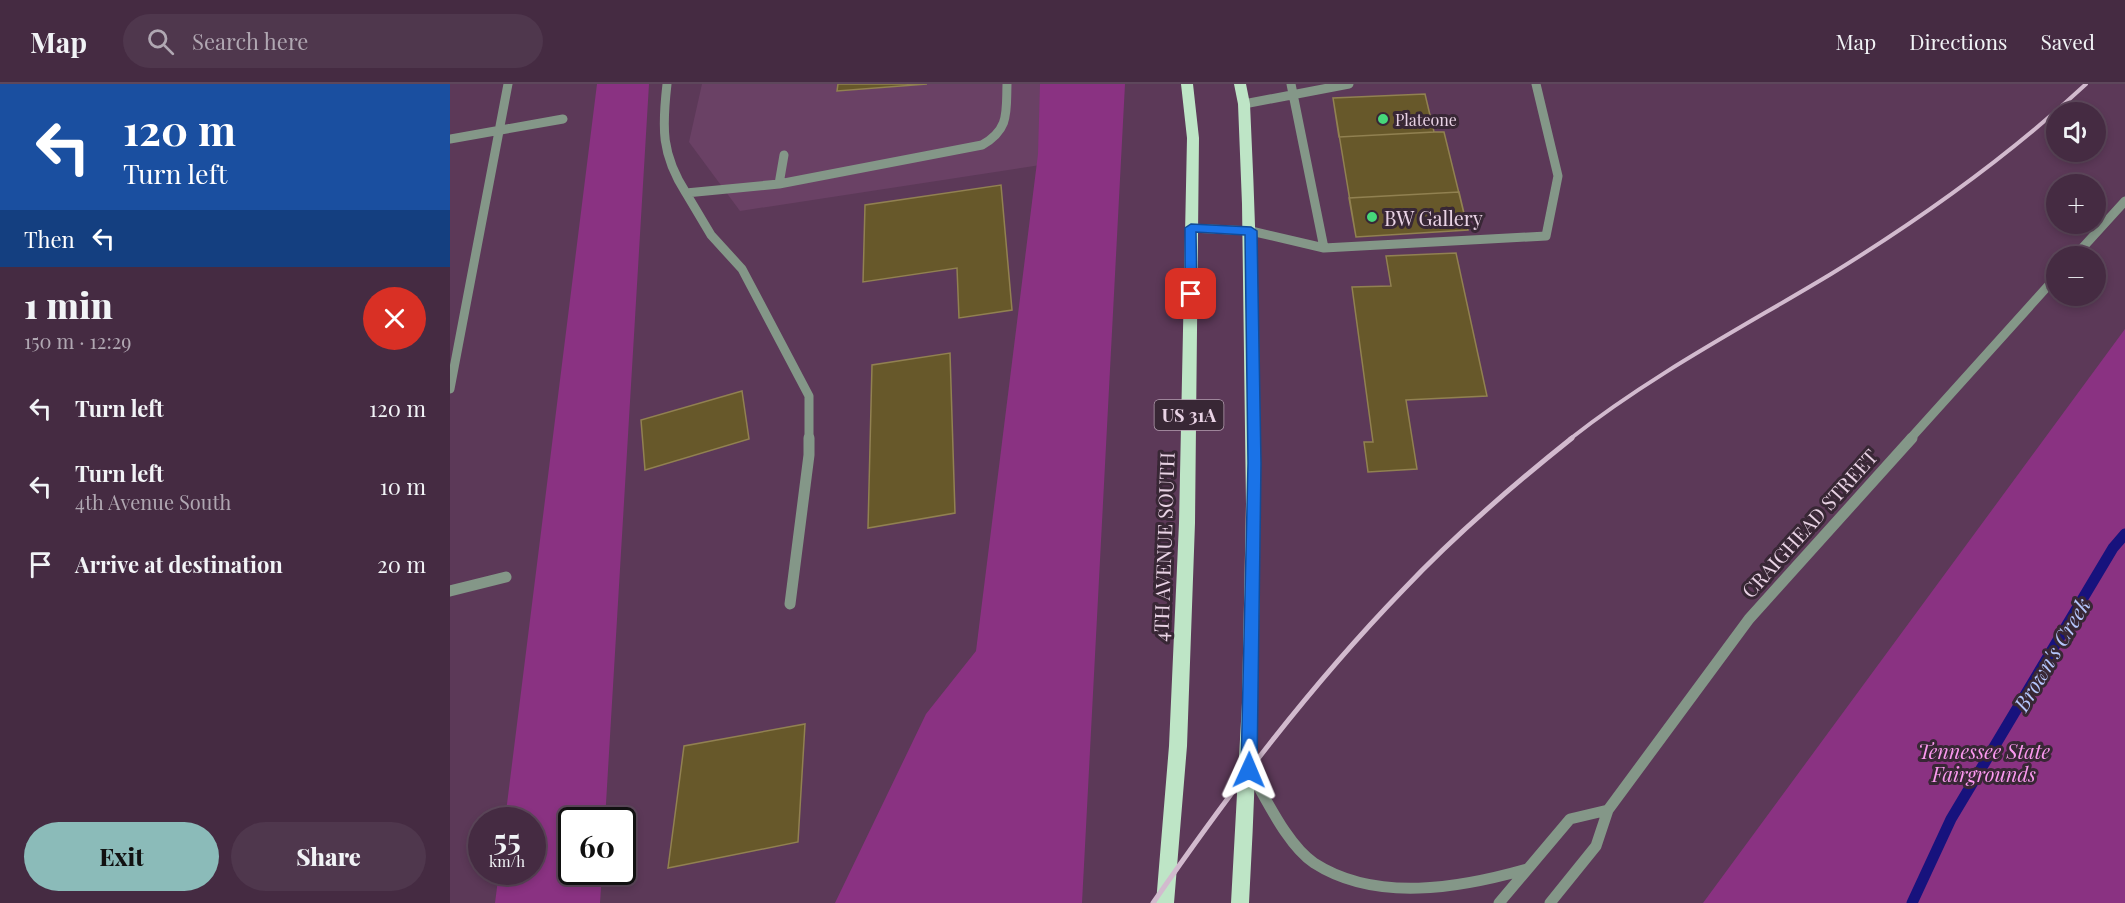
<!DOCTYPE html>
<html lang="en">
<head>
<meta charset="utf-8">
<style>
	body { margin:0; font-family:"Playfair Display",serif; background:#4f374d; color:#f1f3f6; height:100vh; display:flex; flex-direction:column; font-size:22px; white-space:nowrap }
	* { box-sizing:border-box; margin:0 }
	p { font-size:20px; color:#b0a7b2 }
	.icon { flex:none; width:33px; height:33px; fill:none; stroke:currentColor; stroke-width:2; stroke-linecap:round; stroke-linejoin:round }
	.map { position:relative; flex:1; overflow:hidden }
	.side { display:flex; flex-direction:column; background:#452b42; width:450px }
	.side>* { flex:none }
	.guide { background:#1a4fa0; color:#fff; overflow:hidden }
	.controls { position:absolute; left:1596px; top:18px; display:grid; gap:12px }
	.controls a { display:grid; place-items:center; width:60px; height:60px; border-radius:50%; background:#452b42; box-shadow:0 3px 9px #0003,0 0 0 2px #5d475b; font-size:30px }
	.speed { position:absolute; left:18px; top:723px; display:flex; gap:12px; font-size:30px; font-weight:700; text-align:center }
	.speed>* { display:grid; place-content:center; width:78px; height:78px; border-radius:50%; background:#452b42; box-shadow:0 3px 9px #0003,0 0 0 2px #5d475b; line-height:1 }
	.speed small { font-size:15px; font-weight:400 }
	.speed .limit { border:3px solid #111; border-radius:9px; background:#fff; color:#111 }
	.pin { position:absolute; display:grid; place-items:center; width:51px; height:51px; color:#fff; margin:-26px; border-radius:12px; box-shadow:0 3px 9px #0006 }
	.me { position:absolute; width:66px; margin:-33px; rotate:1deg; stroke-linejoin:round; filter:drop-shadow(0 0 4px #0008) }
	.turn { display:flex; align-items:center; gap:21px; height:126px; padding:0 24px; font-size:27px }
	.turn .icon { width:78px; height:78px; stroke-width:2.5 }
	.turn b { display:block; font-size:42px; line-height:51px }
	.then { display:flex; align-items:center; height:57px; padding:0 24px; background:#0003; gap:12px; font-size:22px }
	.round { display:grid; place-items:center; flex:none; width:63px; height:63px; border-radius:32px; background:#4f374d }
	.overview { display:flex; align-items:center; justify-content:space-between; height:102px; padding:0 24px }
	h1 { font-size:36px; font-weight:800; line-height:45px }
	.button { display:flex; gap:12px; margin-top:auto; padding:12px 24px }
	.button a { flex:1; height:69px; border-radius:36px; background:#8bbbb9; color:#111; font-size:24px; font-weight:800; line-height:69px; text-align:center }
	.button a+a { background:#4f374d; color:#f1f3f6 }
	ul { padding:0; list-style:none }
	li { display:flex; align-items:center; gap:18px; height:78px; padding:0 24px }
	li div { flex:1 }
	li b { display:block; font-size:22px }
	li em { font-style:normal }
	header { display:flex; align-items:center; gap:36px; box-sizing:border-box; height:84px; padding:0 30px; background:#452b42; border-bottom:2px solid #5d475b }
	header strong { font-size:28px }
	nav { display:flex; gap:33px; margin-inline-start:auto; font-size:21px }
	.search { width:420px; height:54px; background:#4f374d; display:flex; align-items:center; gap:15px; box-sizing:border-box; padding:0 21px; border-radius:33px; color:#b0a7b2; font-size:22px }
	main { display:flex; flex:1; min-height:0 }
	.map>svg:first-child { display:block }
</style>
</head>
<body>
<header>
<strong>Map</strong>
<div class="search"><svg class="icon" aria-label="search" viewBox="0 0 24 24"><circle cx="10" cy="10" r="6"/><path d="M15 15l6 6"/></svg>Search here</div>
<nav><a>Map</a><a>Directions</a><a>Saved</a></nav>
</header>
<main>
<section class="side">
<div class="guide">
<div class="turn"><svg class="icon" aria-label="left" viewBox="0 0 24 24"><path d="M17 20v-9H6M10 6l-5 5 5 5"/></svg><div><b>120 m</b>Turn left</div></div>
<div class="then">Then<svg class="icon" aria-label="left" viewBox="0 0 24 24"><path d="M17 20v-9H6M10 6l-5 5 5 5"/></svg></div>
</div>
<div class="overview"><div><h1>1 min</h1><p>150 m · 12:29</p></div><a class="round" style="background:#d93025;color:#fff"><svg class="icon" aria-label="close" viewBox="0 0 24 24"><path d="M6 6l12 12M18 6L6 18"/></svg></a></div>
<ul>
<li><svg class="icon" aria-label="left" viewBox="0 0 24 24"><path d="M17 20v-9H6M10 6l-5 5 5 5"/></svg><div><b>Turn left</b></div><em>120 m</em></li>
<li><svg class="icon" aria-label="left" viewBox="0 0 24 24"><path d="M17 20v-9H6M10 6l-5 5 5 5"/></svg><div><b>Turn left</b><p>4th Avenue South</p></div><em>10 m</em></li>
<li><svg class="icon" aria-label="arrive" viewBox="0 0 24 24"><path d="M6 21V4h12l-3 4 3 4H6"/></svg><div><b>Arrive at destination</b></div><em>20 m</em></li>
</ul>
<div class="button"><a>Exit</a><a>Share</a></div>
</section>
<div class="map">
<svg width="1675" height="819" viewBox="0 0 1675 819">
	<rect width="100%" height="100%" fill="#5c3958"/>
	<!-- built -->
	<path fill="#6a4165" d="M252,0H606L610,78L290,127L239,58Z"/>
	<!-- green -->
	<path fill="#8a3282" d="M147,0H199L155,736H122V788H152L150,819H45L49,788H82V736H55Z
		M590,0H675L632,819H385L476,630L526,567L588,70Z
		M1675,245V819H1253Z"/>
	<g fill="none" stroke-linecap="round" stroke-linejoin="round">
		<!-- stream -->
		<path stroke="#17127d" stroke-width="11" d="M1462,819L1501,735L1663,464L1675,450"/>
	</g>
	<!-- building -->
	<path fill="#67582a" stroke="#918151" stroke-width="1.5" d="M388,0H477L387,7Z
		M975,10L984,48H994L1018,146L906,153L883,14Z
		M975,10L984,48L889,53L883,14Z
		M551,101L562,226L509,234L507,184L413,198L415,121Z
		M1009,108L1018,146L906,153L899,114Z
		M1006,169L1037,312L956,316L967,385L918,388L914,358H923L902,203L941,202L936,172Z
		M500,269L505,429L418,444L422,281Z
		M292,307L299,355L195,386L191,336Z
		M355,640L348,758L218,784L234,662Z"/>
	<g fill="none" stroke-linecap="round" stroke-linejoin="round">
		<!-- minor-far1 -->
		<path stroke="#849788" stroke-width="9" d="M217,0C212,44 211,70 236,109L329,100L532,61C560,45 556,28 557,0
			M841,0L874,164
			M794,20L899,0
			M0,55L113,35
			M329,100L334,71
			M236,109L261,151L292,185L359,312V355
			M741,144L801,147L874,164L1096,152L1108,92L1086,0
			M1625,172L1675,117
			M0,305L58,0
			M1460,355L1606,193"/>
		<!-- minor -->
		<path stroke="#849788" stroke-width="11" d="M0,507L56,493
			M340,520L359,371V354
			M799,686C816,714 837,761 864,779C926,819 1010,804 1077,785
			M1049,819L1120,735L1158,726
			M1100,819L1146,762L1158,726L1299,535L1462,354"/>
		<!-- major -->
		<path fill="#bee5c6" fill-rule="evenodd" d="M731,0H743L749,54L745,439L737,662L724,819H706L719,662L729,439L737,54Z
			M784,0H796L800,20C813,287 814,552 799,819H781L792,619L796,420L792,120L788,20Z"/>
		<!-- rail-far1 -->
		<path stroke="#d2bace" stroke-width="4" d="M1120,355C1201,291 1293,243 1381,190C1472,134 1558,73 1636,0"/>
		<!-- rail -->
		<path stroke="#d2bace" stroke-width="5" d="M703,819C779,709 860,602 953,506C1005,451 1063,401 1122,354"/>
	</g>
	<!-- route -->
	<path fill="#1a73e8" stroke="#114b97" stroke-width="1.5" d="M741,140L801,143L807,147L811,379L807,686L805,691L799,694L793,691L791,686L798,379L795,151L746,148L747,210L741,214L735,210V144Z"/>
	<!-- markers -->
	<g fill="#46d77a" stroke="#382735" stroke-width="2">
		<circle cx="933" cy="35" r="6"/>
		<circle cx="922" cy="133" r="6"/>
	</g>
	<g text-anchor="middle" dominant-baseline="central" stroke-width="6" stroke-linejoin="round" paint-order="stroke">
		<!-- far-poi labels -->
		<g font-size="16" fill="#e9d3e5" stroke="#382735" text-anchor="start">
			<text x="945" y="35">Plateone</text>
		</g>
		<!-- shield labels -->
		<rect fill="#382735" stroke="#b49fb0" stroke-width="1.5" x="704.5" y="316" width="69" height="30" rx="4.5"/>
		<g font-size="18" font-weight="bold" fill="#e9d3e5">
			<text x="739" y="331">US 31A</text>
		</g>
		<!-- poi labels -->
		<g font-size="20" fill="#e9d3e5" stroke="#382735" text-anchor="start">
			<text x="934" y="133">BW Gallery</text>
		</g>
		<!-- street labels -->
		<g font-size="20" fill="#e9d3e5" stroke="#382735">
			<text transform="translate(1359 439) rotate(-48)">CRAIGHEAD STREET</text>
			<text transform="translate(713 463) rotate(-88)">4TH AVENUE SOUTH</text>
		</g>
		<!-- park labels -->
		<g font-size="20" font-style="italic" fill="#fb99ef" stroke="#382735">
			<text x="1534" y="666">Tennessee State<tspan x="1534" dy="23">Fairgrounds</tspan></text>
		</g>
		<!-- water labels -->
		<g font-size="21" font-style="italic" fill="#b5c6fc" stroke="#382735">
			<text transform="translate(1601 570) rotate(-59)">Brown's Creek</text>
		</g>
	</g>
</svg>
<div class="controls">
<a><svg class="icon" aria-label="sound" viewBox="0 0 24 24"><path d="M4 9h4l5-4v14l-5-4H4zM17 9q2 3 0 6"/></svg></a>
<a>+</a>
<a>−</a>
</div>
<div class="speed"><div>55<small>km/h</small></div><div class="limit">60</div></div>
<div class="pin" style="left:741px;top:210px;background:#d93025"><svg class="icon" aria-label="arrive" viewBox="0 0 24 24"><path d="M6 21V4h12l-3 4 3 4H6"/></svg></div>
<svg class="me" style="left:799px;top:686px" viewBox="-20 -20 40 40"><path d="M0-17L14 15 0 8-14 15z" fill="#1a73e8" stroke="#fff" stroke-width="4"/></svg>
</div>
</main>
</body>
</html>
